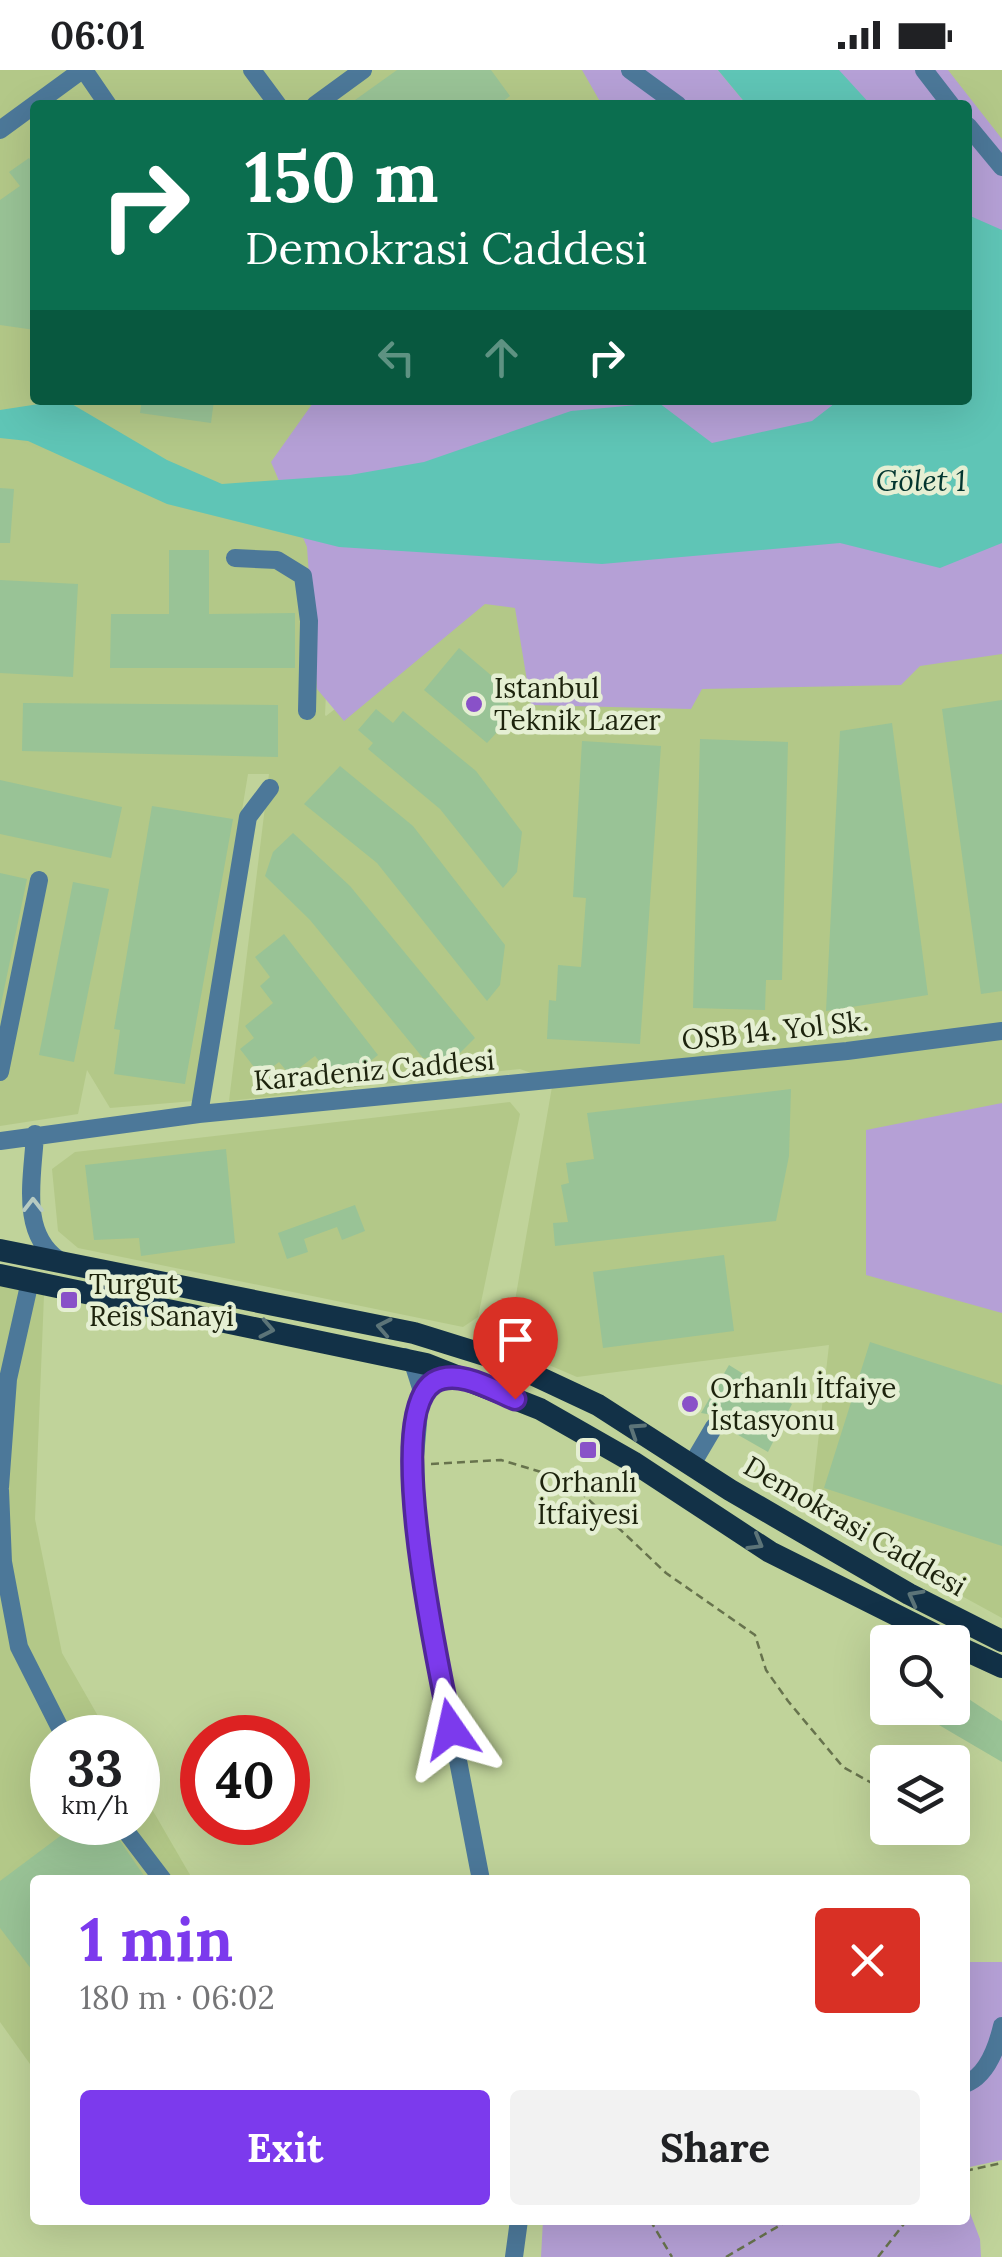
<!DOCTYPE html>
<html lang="en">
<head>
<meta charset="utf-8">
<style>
	body { margin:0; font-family:Lora,serif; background:#f2f2f2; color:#202124; height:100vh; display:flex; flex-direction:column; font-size:38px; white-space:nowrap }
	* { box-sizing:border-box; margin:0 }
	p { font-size:32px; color:#757577 }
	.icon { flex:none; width:55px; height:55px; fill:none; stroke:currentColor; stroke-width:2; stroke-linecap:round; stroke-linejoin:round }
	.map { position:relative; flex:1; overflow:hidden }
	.side { position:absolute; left:30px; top:1805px; width:940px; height:350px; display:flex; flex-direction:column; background:#fff; border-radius:10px; box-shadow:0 10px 40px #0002 }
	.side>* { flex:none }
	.banner { position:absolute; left:30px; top:30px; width:942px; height:305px; border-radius:10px; box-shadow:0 10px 40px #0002; background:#0b6e4f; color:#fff; overflow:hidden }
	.controls { position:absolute; left:870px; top:1555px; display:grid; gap:20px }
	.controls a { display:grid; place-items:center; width:100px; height:100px; border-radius:10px; background:#fff; box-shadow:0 10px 40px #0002; font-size:50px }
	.speed { position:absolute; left:30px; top:1645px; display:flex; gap:20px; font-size:50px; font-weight:700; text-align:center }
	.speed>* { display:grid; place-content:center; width:130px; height:130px; border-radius:50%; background:#fff; box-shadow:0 10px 40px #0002; line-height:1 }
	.speed small { font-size:25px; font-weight:400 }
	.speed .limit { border:15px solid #d22; background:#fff; color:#111 }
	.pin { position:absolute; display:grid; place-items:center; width:85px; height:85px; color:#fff; margin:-102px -42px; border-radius:50% 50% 50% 0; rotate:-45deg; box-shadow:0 0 10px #0007 }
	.pin .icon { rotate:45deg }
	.me { position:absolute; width:110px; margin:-55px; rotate:349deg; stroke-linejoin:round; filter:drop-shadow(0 0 8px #0008) }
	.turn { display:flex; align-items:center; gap:35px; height:210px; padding:0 50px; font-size:45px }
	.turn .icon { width:130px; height:130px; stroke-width:2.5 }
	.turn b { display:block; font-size:70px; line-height:85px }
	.lanes { display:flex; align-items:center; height:95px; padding:0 50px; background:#0003; justify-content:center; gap:50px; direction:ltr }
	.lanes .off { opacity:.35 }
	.round { display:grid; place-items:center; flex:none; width:105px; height:105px; border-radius:10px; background:#f2f2f2 }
	.overview { display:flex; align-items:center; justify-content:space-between; height:170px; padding:0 50px }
	h1 { font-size:60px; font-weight:800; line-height:75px; color:#7c3aed }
	.primary-button { display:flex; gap:20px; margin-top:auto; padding:20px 50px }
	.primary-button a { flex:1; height:115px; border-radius:10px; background:#7c3aed; color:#fff; font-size:40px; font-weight:800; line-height:115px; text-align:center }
	.primary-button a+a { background:#f2f2f2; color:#202124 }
	.status { display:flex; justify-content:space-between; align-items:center; height:70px; padding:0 50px; background:#fff; direction:ltr }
	.status svg { height:28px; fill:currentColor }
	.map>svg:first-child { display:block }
</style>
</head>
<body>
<div class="status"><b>06:01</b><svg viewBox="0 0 49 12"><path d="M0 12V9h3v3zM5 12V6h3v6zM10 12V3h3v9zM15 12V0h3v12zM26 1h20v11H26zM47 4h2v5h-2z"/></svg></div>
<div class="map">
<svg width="1002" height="2187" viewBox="0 0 1002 2187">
	<rect width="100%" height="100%" fill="#c0d39a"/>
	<!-- built -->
	<path fill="#b3c888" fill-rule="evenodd" d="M0,0H1002V1548L810,1443L829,1275L577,1307L507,1277L553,1011L520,999L229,1031L269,704H248L194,1031L110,1038L87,1000L78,1044L0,1056ZM35,35H968V330H35ZM332,486L481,525L326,646L325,645Z
		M510,1032L520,1044L478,1247L463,1257L78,1178L58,1161L52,1099L75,1082Z
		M0,1216L44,1225L35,1449L62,1583L110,1667L52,1668V1752H138V1715L193,1810H35V2001L0,1952Z"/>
	<!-- green -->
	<path fill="#b5a0d6" d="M582,0H718L747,35H602Z
		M805,0H948L1002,69V584L920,596L901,615L702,619L691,639L531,635L515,538L485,534L344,651L317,619L307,477L271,392L315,330L392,334L440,330H968V35H755Z
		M1002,1033V1243L866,1205V1060Z
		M965,1892H1002V2090L965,2098Z
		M965,2130L980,2169L981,2187H541L543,2150H965Z"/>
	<!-- water -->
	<path fill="#5fc5b6" d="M718,0H839L871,35H747Z
		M968,145L1002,160V473L940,498L840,473L602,494L339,477L167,434L28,371L0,368V340L65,330L167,390L222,414L350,405L424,392L571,341L659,333L712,373L812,351L839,330H968Z"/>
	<!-- building -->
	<path fill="#99c396" d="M397,0H491L510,26L498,35H348Z
		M29,88L35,96V260L0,255V130L20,116L9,102Z
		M142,330H214L211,353L140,343Z
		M0,418L14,419L10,473H0Z
		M169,480H209V544L295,543V598H110L111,544H169Z
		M0,510L78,514L73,607L0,603Z
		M459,578L506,618L510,648L487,673L424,620Z
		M1002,630V921L981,924L942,639Z
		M23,633L278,635V687L22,681Z
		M376,639L393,653L403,641L476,701L522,762L517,802L503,818L440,739L368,679L373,673L358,660Z
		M892,653L928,925L826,941L840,661Z
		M700,669L788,672L782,910H766L765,940L693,938Z
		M582,671L661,676L640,974L547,969L549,930L556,931L558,895L581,897L586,828L573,827Z
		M340,696L413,756L505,875L500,915L487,931L377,793L304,734Z
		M0,710L122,737L111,788L0,764Z
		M152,736L233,749L185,1014L114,1004L120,960L114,959Z
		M293,763L350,816L475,968L456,987L423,988L310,850L265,806L273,782Z
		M0,803L27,809L0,939Z
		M73,812L109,819L74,992L39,985Z
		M284,864L378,985L339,1016L315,986L290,1005L279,992L261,1006L240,979L254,968L245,956L273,933L260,916L270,907L255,887Z
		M791,1019L789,1086L776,1151L555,1176L553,1153L568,1152L561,1115L569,1113L566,1093L594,1089L587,1043Z
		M226,1079L235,1173L141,1186L139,1168L94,1170L85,1095Z
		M355,1135L365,1161L342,1170L337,1157L304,1169L308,1182L287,1189L278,1163Z
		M724,1185L734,1261L603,1278L593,1202Z
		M870,1272L1002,1315V1476L824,1418Z
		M729,1295L792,1334L768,1382L726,1358L719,1346L701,1343Z
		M952,1618L1002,1651V1692L910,1638H952Z
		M79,1752H107L147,1810H35V1904L0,1858V1811Z"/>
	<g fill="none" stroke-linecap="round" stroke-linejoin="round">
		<!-- path -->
		<path stroke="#67734d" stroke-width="2.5" stroke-dasharray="8 5" stroke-linecap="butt" d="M431,1394L501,1390L568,1410L666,1503L755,1565L766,1600L788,1631L843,1697L888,1722
			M950,1758L965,1766
			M965,2101L1002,2093
			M650,2150L672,2187
			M726,2187L789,2150
			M878,2187L907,2150"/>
		<!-- minor -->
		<path stroke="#4c7899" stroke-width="18" d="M84,0L108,35
			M252,0L278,35
			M630,0L678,35
			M924,0L951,35
			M315,35L363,0
			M968,56L1002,97
			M0,60L82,0
			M235,488L277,490L303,506L309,551L307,641
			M0,1002L39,810
			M199,1044L248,747L270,718
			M35,1064C33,1106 19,1163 59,1190
			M0,1071L199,1044L847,981L1002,961
			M405,1287L414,1296L421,1318L415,1387L418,1483L481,1810
			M691,1396L714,1357
			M0,1417L8,1309L30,1211
			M0,1420L3,1492L19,1577L65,1668
			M119,1752L163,1810
			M965,2014C987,2006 997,1977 1002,1956
			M514,2187L519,2150"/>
		<!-- major -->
		<path stroke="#123147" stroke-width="22" d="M0,1180L414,1263L504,1291L598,1335L730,1420L909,1524L1002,1571
			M0,1205L426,1294L540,1339L633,1392L770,1482L950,1572
			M952,1574L1002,1597"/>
	</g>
	<!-- one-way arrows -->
	<defs><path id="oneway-chevron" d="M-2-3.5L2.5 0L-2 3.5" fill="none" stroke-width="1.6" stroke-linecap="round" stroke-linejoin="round" transform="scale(2.5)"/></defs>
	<use stroke="#b7cbc2" href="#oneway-chevron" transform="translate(33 1135) rotate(-90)"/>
	<g stroke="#5c7478">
		<use href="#oneway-chevron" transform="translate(384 1257) rotate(-169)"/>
		<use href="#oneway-chevron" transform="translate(267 1259) rotate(11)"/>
		<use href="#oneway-chevron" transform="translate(636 1360) rotate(-147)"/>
		<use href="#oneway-chevron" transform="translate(756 1473) rotate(30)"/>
		<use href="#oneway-chevron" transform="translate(915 1527) rotate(-152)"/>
	</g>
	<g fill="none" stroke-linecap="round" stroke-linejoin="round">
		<defs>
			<path id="route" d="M451,1659C440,1603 382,1345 434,1312C458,1298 493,1320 515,1329"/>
		</defs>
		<!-- route casing -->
		<use href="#route" stroke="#51269a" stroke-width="25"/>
		<!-- route -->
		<use href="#route" stroke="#7c3aed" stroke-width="18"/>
	</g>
	<!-- markers -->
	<g fill="#8951c8" stroke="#e5efd3" stroke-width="4">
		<circle cx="474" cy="634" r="10"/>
		<rect x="59" y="1220" width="20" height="20" rx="5"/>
		<circle cx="690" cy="1334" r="10"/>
		<rect x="578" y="1370" width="20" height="20" rx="5"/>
	</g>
	<g text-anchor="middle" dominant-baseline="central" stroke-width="9" stroke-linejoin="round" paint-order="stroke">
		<!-- poi labels -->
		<g font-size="28" fill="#1d230d" stroke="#e5efd3" text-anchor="start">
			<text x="494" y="618">Istanbul<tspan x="494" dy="32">Teknik Lazer</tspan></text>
			<text x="89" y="1214">Turgut<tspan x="89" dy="32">Reis Sanayi</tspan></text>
			<text x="710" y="1318">Orhanlı İtfaiye<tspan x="710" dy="32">İstasyonu</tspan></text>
			<text x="588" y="1412" text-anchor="middle">Orhanlı<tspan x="588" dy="32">İtfaiyesi</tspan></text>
		</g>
		<!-- street labels -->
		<g font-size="28" fill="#1d230d" stroke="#e5efd3">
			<text transform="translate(775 960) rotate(-6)">OSB 14. Yol Sk.</text>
			<text transform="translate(374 1000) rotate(-5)">Karadeniz Caddesi</text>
			<text transform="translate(855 1456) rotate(30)">Demokrasi Caddesi</text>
		</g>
		<!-- water labels -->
		<g font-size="30" font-style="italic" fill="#03352f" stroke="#e5efd3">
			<text x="921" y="410">Gölet 1</text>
		</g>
	</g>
</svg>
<div class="controls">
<a><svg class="icon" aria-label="search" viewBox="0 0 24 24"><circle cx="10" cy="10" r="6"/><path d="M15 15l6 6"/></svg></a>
<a><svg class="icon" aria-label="layers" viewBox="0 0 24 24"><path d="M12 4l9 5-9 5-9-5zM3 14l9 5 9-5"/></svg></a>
</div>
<div class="speed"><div>33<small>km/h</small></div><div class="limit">40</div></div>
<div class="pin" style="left:515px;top:1329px;background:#d93025"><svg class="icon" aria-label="arrive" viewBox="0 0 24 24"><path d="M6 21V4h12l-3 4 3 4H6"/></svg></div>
<svg class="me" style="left:451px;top:1659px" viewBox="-20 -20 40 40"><path d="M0-17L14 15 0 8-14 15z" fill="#7c3aed" stroke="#fff" stroke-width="4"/></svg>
<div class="banner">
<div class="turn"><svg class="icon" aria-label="right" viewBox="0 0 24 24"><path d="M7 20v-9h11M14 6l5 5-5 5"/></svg><div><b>150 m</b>Demokrasi Caddesi</div></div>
<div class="lanes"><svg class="icon off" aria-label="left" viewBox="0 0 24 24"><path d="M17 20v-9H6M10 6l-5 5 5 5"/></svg><svg class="icon off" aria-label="ahead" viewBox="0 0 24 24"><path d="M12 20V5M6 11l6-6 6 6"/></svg><svg class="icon" aria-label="right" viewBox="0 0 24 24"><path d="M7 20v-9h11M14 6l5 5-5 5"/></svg></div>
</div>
<section class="side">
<div class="overview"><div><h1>1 min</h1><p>180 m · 06:02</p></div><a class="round" style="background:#d93025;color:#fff"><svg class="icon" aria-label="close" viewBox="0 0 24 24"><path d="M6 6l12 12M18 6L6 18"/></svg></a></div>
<div class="primary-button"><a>Exit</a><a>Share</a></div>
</section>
</div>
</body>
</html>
